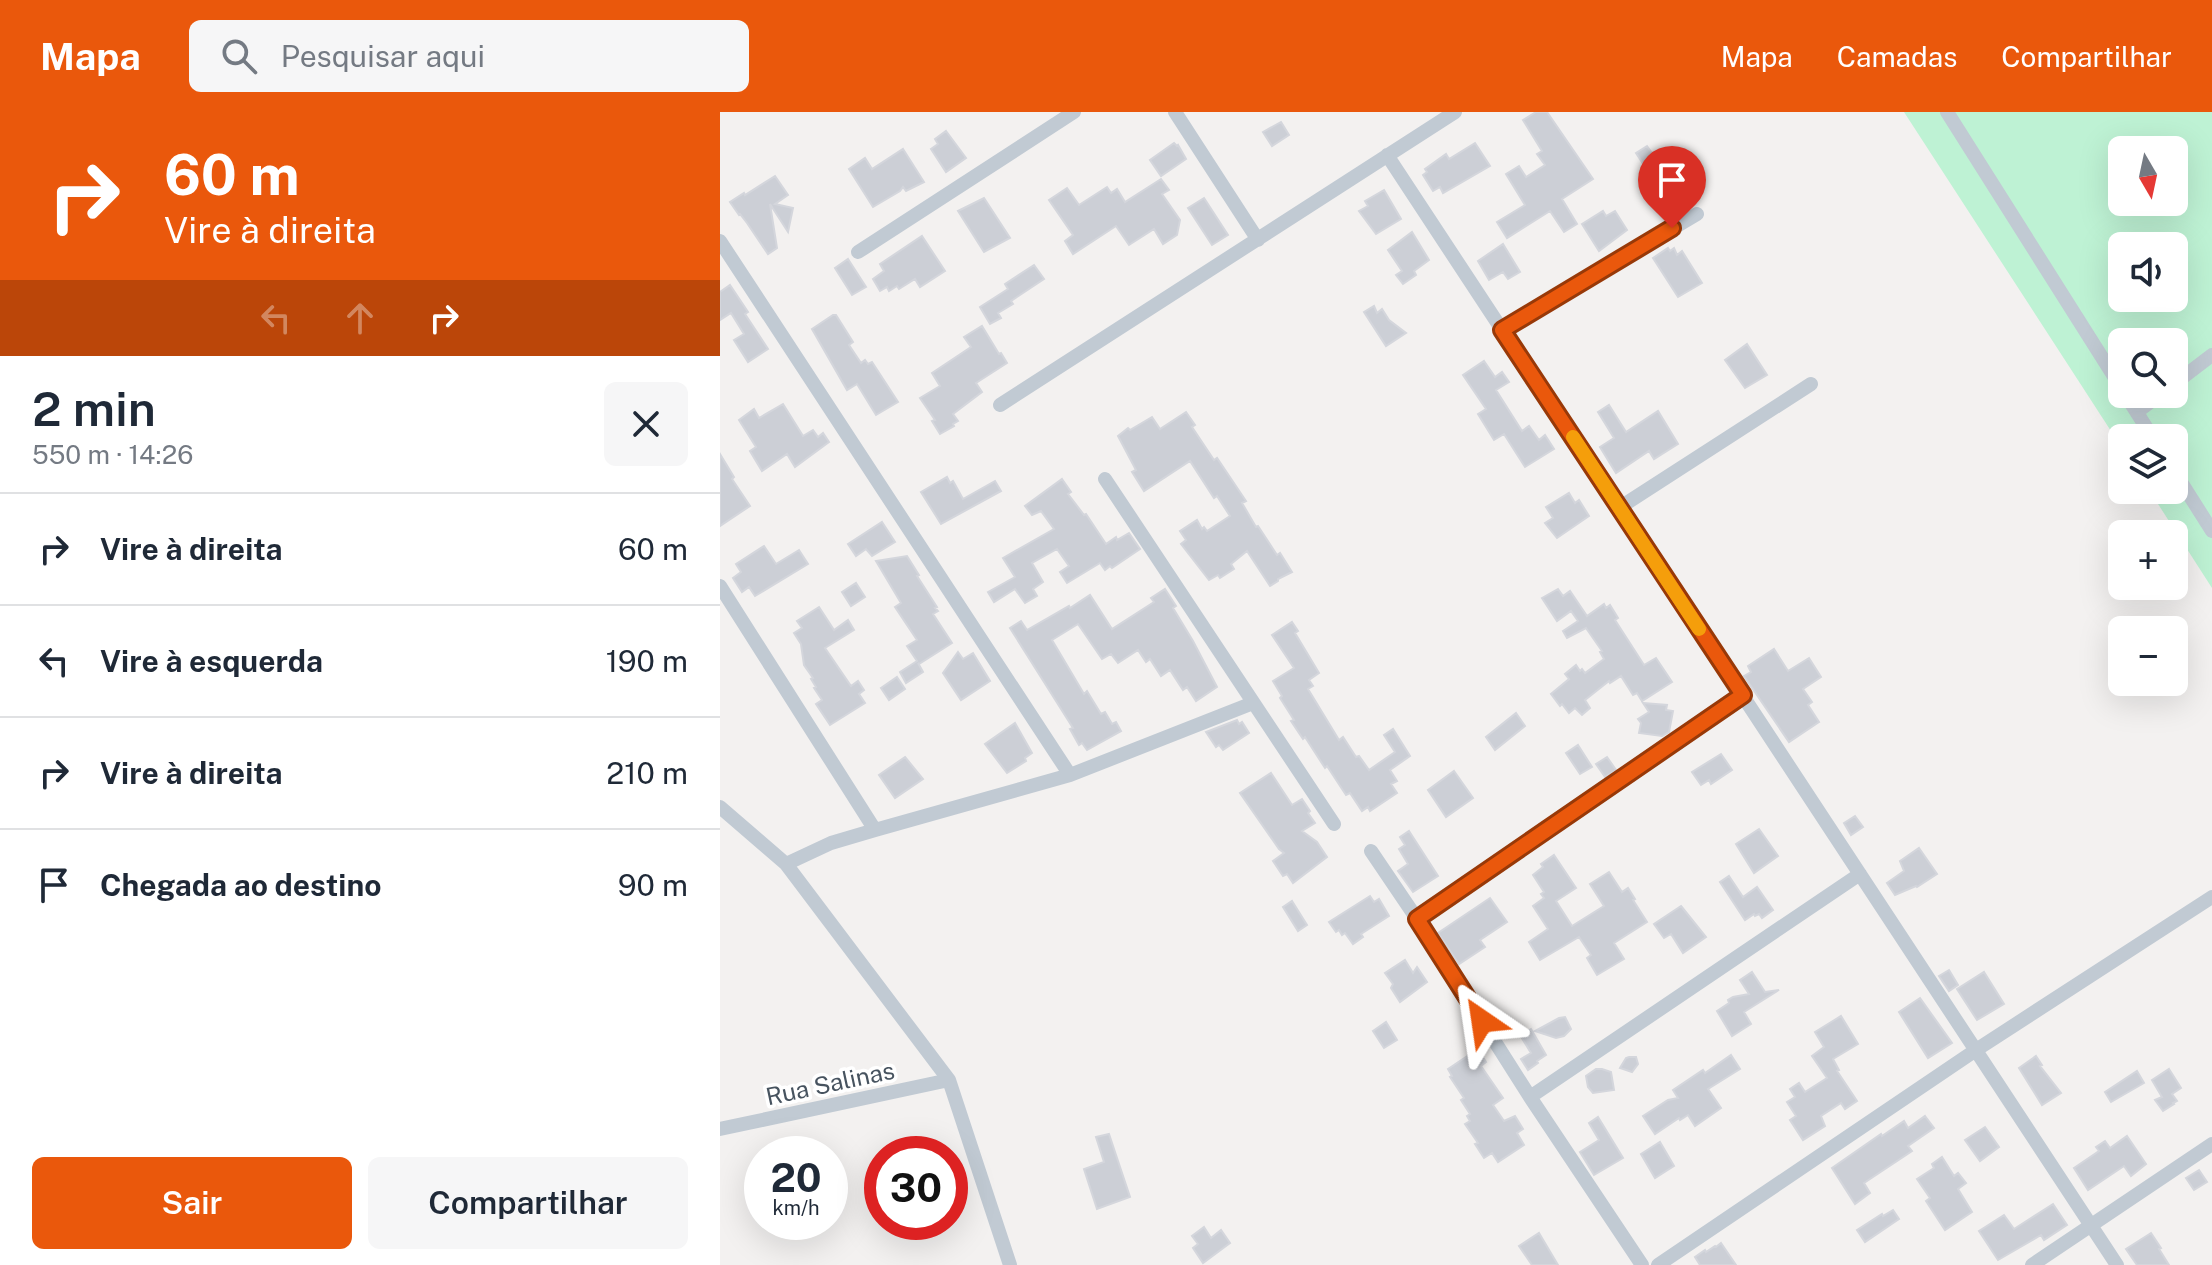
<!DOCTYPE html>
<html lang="pt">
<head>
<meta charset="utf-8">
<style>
	body { margin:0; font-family:"Public Sans",sans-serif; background:#f6f6f7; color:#1f2937; height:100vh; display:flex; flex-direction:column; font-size:30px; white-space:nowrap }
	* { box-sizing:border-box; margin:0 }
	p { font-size:26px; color:#747a83 }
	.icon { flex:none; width:44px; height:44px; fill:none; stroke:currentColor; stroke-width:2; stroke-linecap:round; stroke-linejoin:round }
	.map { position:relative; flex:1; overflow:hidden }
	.details { display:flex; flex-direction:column; background:#fff; width:720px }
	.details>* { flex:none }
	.hud { background:#ea580c; color:#fff; overflow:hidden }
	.needle { width:52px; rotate:171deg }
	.buttons { position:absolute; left:1388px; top:24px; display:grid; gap:16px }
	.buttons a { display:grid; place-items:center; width:80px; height:80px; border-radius:12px; background:#fff; box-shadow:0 8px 32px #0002; font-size:40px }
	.speed { position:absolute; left:24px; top:1024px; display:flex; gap:16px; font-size:40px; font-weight:700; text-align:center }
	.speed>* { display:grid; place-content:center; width:104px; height:104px; border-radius:50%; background:#fff; box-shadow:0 8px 32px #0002; line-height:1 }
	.speed small { font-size:20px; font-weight:400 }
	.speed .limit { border:12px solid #d22; background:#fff; color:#111 }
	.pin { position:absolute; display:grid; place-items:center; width:68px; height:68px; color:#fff; margin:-82px -34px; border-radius:50% 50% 50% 0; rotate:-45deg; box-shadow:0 0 8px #0007 }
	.pin .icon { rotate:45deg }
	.me { position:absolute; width:88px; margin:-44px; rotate:328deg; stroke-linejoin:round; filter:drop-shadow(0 0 6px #0008) }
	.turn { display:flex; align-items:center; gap:28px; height:168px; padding:0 32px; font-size:36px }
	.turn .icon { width:104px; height:104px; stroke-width:2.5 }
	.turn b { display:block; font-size:56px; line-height:68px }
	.lanes { display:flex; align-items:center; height:76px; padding:0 32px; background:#0003; justify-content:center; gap:40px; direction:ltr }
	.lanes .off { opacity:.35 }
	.round { display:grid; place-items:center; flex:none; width:84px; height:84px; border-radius:12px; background:#f6f6f7 }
	.overview { display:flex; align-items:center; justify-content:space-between; height:136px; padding:0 32px }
	h1 { font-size:48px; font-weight:600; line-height:60px }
	.cta { display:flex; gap:16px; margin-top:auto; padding:16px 32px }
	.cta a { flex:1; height:92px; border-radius:12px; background:#ea580c; color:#fff; font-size:32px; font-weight:600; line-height:92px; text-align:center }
	.cta a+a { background:#f6f6f7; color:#1f2937 }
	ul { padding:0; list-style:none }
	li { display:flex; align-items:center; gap:24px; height:112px; padding:0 32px; border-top:2px solid #e0e1e3 }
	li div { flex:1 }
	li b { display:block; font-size:30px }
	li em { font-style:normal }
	header { display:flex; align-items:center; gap:48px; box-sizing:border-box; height:112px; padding:0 40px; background:#ea580c; color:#fff }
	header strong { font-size:38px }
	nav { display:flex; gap:44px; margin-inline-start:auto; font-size:28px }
	.search { width:560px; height:72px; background:#f6f6f7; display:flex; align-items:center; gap:20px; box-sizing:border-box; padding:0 28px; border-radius:12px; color:#747a83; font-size:30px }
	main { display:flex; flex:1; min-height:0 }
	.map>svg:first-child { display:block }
</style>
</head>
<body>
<header>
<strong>Mapa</strong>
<div class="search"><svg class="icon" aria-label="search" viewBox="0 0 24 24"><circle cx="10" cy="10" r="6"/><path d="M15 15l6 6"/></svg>Pesquisar aqui</div>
<nav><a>Mapa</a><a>Camadas</a><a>Compartilhar</a></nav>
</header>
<main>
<section class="details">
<div class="hud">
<div class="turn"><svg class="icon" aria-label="right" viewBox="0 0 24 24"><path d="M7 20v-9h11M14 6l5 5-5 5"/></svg><div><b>60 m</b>Vire à direita</div></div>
<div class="lanes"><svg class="icon off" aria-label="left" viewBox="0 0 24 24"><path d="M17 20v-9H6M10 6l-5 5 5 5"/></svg><svg class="icon off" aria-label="ahead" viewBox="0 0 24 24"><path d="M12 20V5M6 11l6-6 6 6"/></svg><svg class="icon" aria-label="right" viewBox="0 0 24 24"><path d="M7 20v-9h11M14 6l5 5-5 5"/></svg></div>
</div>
<div class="overview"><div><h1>2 min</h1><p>550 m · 14:26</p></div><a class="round"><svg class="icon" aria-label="close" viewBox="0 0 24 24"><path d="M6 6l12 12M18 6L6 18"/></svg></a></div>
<ul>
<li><svg class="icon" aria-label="right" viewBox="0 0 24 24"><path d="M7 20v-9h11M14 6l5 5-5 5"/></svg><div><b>Vire à direita</b></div><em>60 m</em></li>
<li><svg class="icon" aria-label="left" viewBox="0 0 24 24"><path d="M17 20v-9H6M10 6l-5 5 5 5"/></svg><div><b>Vire à esquerda</b></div><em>190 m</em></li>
<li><svg class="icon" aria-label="right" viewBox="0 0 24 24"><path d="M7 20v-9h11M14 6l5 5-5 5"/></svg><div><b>Vire à direita</b></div><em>210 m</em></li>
<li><svg class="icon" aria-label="arrive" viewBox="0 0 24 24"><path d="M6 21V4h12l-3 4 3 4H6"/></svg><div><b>Chegada ao destino</b></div><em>90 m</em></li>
</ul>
<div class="cta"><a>Sair</a><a>Compartilhar</a></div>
</section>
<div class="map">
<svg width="1492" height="1153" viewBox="0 0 1492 1153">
	<rect width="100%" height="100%" fill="#f3f1f0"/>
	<!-- green -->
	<path fill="#bef2d4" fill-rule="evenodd" d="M1184,0H1492V476L1429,378H1454V326H1402V336ZM1402,38H1454V90H1402ZM1402,134H1454V186H1402ZM1402,230H1454V282H1402Z"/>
	<!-- building -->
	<path fill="#cccfd6" stroke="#d4d6dc" stroke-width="2" d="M816,0H827L873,67L842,87L857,112L844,120L830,99L787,126L777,110L805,93L786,62L799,54L806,65L825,53L817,42L822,39L803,8Z
		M561,10L569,23L552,34L543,20Z
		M226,19L246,46L226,60L211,37L218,32L215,27Z
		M454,31L457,34L458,33L466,47L441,64L430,48Z
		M755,31L770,54L723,81L720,75L713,79L703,63L707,60L705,57L726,42L729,47Z
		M927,34L937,48L955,50L971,76L955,86L953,83L946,87L916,41Z
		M183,37L204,70L186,79L183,75L180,79L153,95L129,57L145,46L152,57Z
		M55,64L68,83L55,92L73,96L68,120L50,92L57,136L48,142L27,111L20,102L19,103L10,90L24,81L25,83Z
		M441,67L449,78L442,82L460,108L457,123L443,132L434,117L409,133L396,114L353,142L345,129L353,123L329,88L347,76L359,93L387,75L391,81L397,77L405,90Z
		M664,78L681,107L656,122L639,99L648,94L645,89Z
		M264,86L290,126L264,140L238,99Z
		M484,86L508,123L492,133L468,96Z
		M883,99L886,104L895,99L907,118L879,139L862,112Z
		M692,120L709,148L694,159L696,163L683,172L676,163L682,159L668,138Z
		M202,124L225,159L200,175L195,167L179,177L177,174L169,179L167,175L160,179L153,167L164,159L160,152Z
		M783,132L800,160L788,167L783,160L769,168L758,149Z
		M948,136L950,139L954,136L957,143L962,139L982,171L958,185L933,146Z
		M128,147L146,175L132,183L115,156Z
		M314,153L324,167L291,189L293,192L278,201L281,206L270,212L260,195L288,177L285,172Z
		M10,173L28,200L25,202L48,237L28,250L14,228L24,222L11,201L0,208V180Z
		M654,194L657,201L662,197L669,208L686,221L666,234L644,200Z
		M113,203H116L133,230L129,233L141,251L145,248L148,252L152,250L178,290L156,303L137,272L127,278L92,217Z
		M262,214L279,242L281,241L287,251L256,271L262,280L233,302L238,309L233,312L234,314L220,322L212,309L215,308L200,286L220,274L212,261L251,235L244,225Z
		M1027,232L1047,263L1025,276L1005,248Z
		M764,249L775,265L782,260L789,270L776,278L802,319L809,314L819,328L825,323L834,337L805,355L784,322L774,328L758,302L766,297L743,263Z
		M63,292L83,324L93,318L98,325L103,321L109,330L75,355L67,342L42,359L30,339L36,335L19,308L34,297L39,306Z
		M889,293L906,320L938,299L958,332L934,347L929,339L896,361L880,335L894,326L878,300Z
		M466,300L475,313L472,315L494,348L497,346L526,389L522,391L536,415L538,414L557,443L560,441L572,460L558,467V469L550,474L527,439L511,452L514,457L500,466L498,463L489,468L461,432L466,428L460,419L477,408L482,417L484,415L487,419L510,404L497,384L494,386L470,349L424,379L412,360L416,358L398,324L408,316L410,318L432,305L440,317Z
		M0,342L14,365L12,367L30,394L0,414Z
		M227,365L230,371L233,369L243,387L275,369L281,379L221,412L201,380Z
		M342,367L351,380L348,382L364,403L366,402L386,432L396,425L397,428L409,421L420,437L392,456L390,454L385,458L380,451L347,471L340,460L349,454L337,437L312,451L323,470L313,477L317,484L305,491L295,477L274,490L268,480L295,465L283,446L334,417L321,399L312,403L305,394Z
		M849,381L855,391L859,388L869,404L837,426L825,411L833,406L826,395Z
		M162,410L175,430L152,444L146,437L136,444L128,432Z
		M44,434L56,452L79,438L88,452L35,484L29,475L22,480L13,466L21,460L16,452Z
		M187,444L199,463L197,464L217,495L215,496L218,499L213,502L232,531L199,552L198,551L203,560L186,571L180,560L197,549L187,534L197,528L175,495L181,491L156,449Z
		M136,471L145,485L131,494L122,480Z
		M445,477L456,494L453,496L473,529L497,575L476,589L467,575L463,578L450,558L441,564L430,547L426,550L418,538L398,551L391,542L382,547L358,512L332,528L364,582L367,579L381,602L385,600L392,612L396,610L401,619L367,638L362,631L359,633L350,617L353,616L290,516L301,509L307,518L349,494L350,496L370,483L392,517L434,490L431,486Z
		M838,477L843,484L850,479L867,504L884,492L886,496L890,493L898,506L895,508L924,553L936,546L952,570L922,589L917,581L913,583L901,564L890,571L889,569L865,588L870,596L862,603L855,596L849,601L842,592L840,594L831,582L849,567L845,562L856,553L860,559L862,557L865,561L884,547L880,540L882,539L866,516L847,526L843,519L858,509L851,499L837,509L822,486Z
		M99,495L114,518L128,508L134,518L105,536L131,574L138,569L144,578L139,582L145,591L110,613L96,592L102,588L94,576L96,575L91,567L93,566L84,553L81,532L74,521L82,516L77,509Z
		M572,510L578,519L575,521L599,561L589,568L593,574L588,577L619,628L623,625L636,645L639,644L649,658L675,640L664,623L673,617L690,644L670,658L677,669L671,672L677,681L650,699L648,695L642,699L630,681L626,683L607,654L605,656L585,625L583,627L571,609L574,608L560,586L562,584L553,569L574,556L552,523Z
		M1054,537L1068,559L1089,546L1101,565L1083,577L1092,590L1088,593L1099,610L1069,630L1024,564L1031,560L1028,554Z
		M238,540L243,547L253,541L270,569L241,588L223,561Z
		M177,565L185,577L169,588L161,576Z
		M923,591L947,593L946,598L953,599L949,620L942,624L919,621L921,611L918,607L929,600Z
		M796,601L805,614L775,638L766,625Z
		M517,608L519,612L522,610L529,621L503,638L499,633L496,635L486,620Z
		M295,611L312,641L305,646L306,649L287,661L265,632Z
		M858,633L872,655L860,662L846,641Z
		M1001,642L1012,658L991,672L989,668L981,673L972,660Z
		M185,645L203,667L175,686L159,663Z
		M887,645L896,658L885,665L876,652Z
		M734,659L753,686L726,705L708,678Z
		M551,661L572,693L582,687L590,699L588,701L595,711L582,719L597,730L607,745L573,771L567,762L563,764L553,749L564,741L559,737L520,681Z
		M1135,704L1143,715L1131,723L1124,711Z
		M1039,717L1058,744L1034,761L1016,732Z
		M689,719L718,764L693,780L678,759L688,752L679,737L685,733L680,725Z
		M1199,736L1217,762L1197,775L1196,774L1175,783L1167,771L1184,759L1180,749Z
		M834,743L856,776L836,789L852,814L884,794L870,772L889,760L902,780L908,776L915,787L913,788L927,810L894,831L904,847L877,863L867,846L871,843L859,825L820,848L809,830L828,817L813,794L824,786L821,782L824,780L813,763L823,755L821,752Z
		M1009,764L1023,785L1037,775L1053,798L1042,806L1039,802L1035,804L1034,802L1025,808L1000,770Z
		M650,784L654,790L659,787L669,804L641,822L643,825L633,832L625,821L622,823L619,818L616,820L609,810Z
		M770,786L787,810L760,828L765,835L739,852L718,821Z
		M572,789L587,813L578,819L563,795Z
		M961,794L986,825L963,841L951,822L944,826L934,812Z
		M685,848L693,861L697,855L707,870L680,890L671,876L673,872L665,861Z
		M1229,858L1238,873L1229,879L1219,864Z
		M1032,860L1045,880L1059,878L1024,900L1031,912L1012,924L997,899L1009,891L1008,888L1013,885L1029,882L1020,868Z
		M1264,860L1284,892L1257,908L1237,877Z
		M1200,886L1232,931L1208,946L1179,900Z
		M1121,904L1138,932L1113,947L1119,958L1117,959L1137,989L1125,997L1121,991L1101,1004L1105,1014L1083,1028L1070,1008L1076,1004L1067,990L1075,985L1070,977L1079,971L1085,980L1107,966L1092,944L1104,935L1095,920Z
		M845,905L851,917L844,924L836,926L815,919L839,906Z
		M666,910L677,928L664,936L653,919Z
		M811,917L826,943L817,949L818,951L808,958L801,947L811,941L800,923Z
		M758,937L766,950L761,954L783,986L773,993L784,1009L795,1004L803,1017L797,1021L804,1033L778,1050L772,1041L764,1046L755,1032L758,1031L745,1012L750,1009L747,1004L750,1002L741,988L744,986L730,965L732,964L728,957Z
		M1011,943L1020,957L988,977L1001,996L975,1014L968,1003L960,1008L959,1006L935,1022L923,1004L948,988L958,986L953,978L983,958L985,961Z
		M1316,944L1322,953L1320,954L1341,981L1322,993L1299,956Z
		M909,945H916L918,952L912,960L900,956L906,946Z
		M876,957H882L891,960L894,978L873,981L868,975L866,964Z
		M1449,957L1461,976L1452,982L1457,989L1453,991L1454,992L1443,999L1435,988L1442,985L1432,968Z
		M1417,959L1424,971L1391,990L1385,980Z
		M1205,1004L1214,1016L1188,1034L1192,1039L1144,1071L1150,1081L1135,1092L1112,1056L1161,1022L1162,1024L1184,1009L1188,1016Z
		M878,1005L903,1046L874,1063L860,1040L879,1028L869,1011Z
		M1265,1015L1279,1035L1260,1049L1245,1028Z
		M389,1022L410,1085L377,1097L364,1057L384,1050L376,1025Z
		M1407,1024L1426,1052L1411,1064L1404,1054L1368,1078L1354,1056L1379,1039L1376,1035L1385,1029L1390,1036Z
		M940,1030L954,1054L935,1066L921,1042Z
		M1222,1045L1234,1064L1238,1061L1246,1071L1238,1077L1252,1100L1225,1118L1206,1089L1210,1086L1197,1067L1214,1056L1212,1052Z
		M1479,1058L1487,1070L1474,1078L1466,1066Z
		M1333,1092L1347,1113L1324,1128L1321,1123L1278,1148L1259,1119L1284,1103L1294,1117Z
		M1173,1098L1179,1107L1145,1130L1137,1118L1162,1102L1163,1104Z
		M484,1115L491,1126L501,1118L510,1131L483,1151L473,1136L478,1132L472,1124Z
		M819,1121L838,1153H812L799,1134Z
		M1431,1121L1441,1136L1439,1137L1449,1153H1417L1406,1137Z
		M1001,1131L1016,1153H980L975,1145L985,1138L986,1140L995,1134L996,1135Z"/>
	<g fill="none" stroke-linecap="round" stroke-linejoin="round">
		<!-- minor -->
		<path stroke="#c1cad3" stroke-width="14" d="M455,0L538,128
			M1227,0L1402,277
			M667,43L1397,1153
			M0,129L350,663
			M138,140L354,0
			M782,218L977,102
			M1454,272L1492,243
			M1405,282L1433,326
			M280,293L735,0
			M1417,300L1441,282
			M1454,359L1492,419
			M385,367L614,712
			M899,396L1091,272
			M0,474L155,718
			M0,695L66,752L229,968L290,1153
			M651,739L697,807
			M66,752L111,731L155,718L350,663L533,591
			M810,985L1140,762
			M0,1017L229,968
			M922,1153L810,985L697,807L1023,583
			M938,1153L1256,938L1492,785
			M1312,1153L1492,1032"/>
	</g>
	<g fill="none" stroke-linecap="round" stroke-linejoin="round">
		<defs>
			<path id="route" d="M762,909L697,807L1023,583L782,218L952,116"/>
		</defs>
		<!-- route casing -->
		<use href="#route" stroke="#983908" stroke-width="20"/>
		<!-- route -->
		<use href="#route" stroke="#ea580c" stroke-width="14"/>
		<!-- slow -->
		<path stroke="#f59e0b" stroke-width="14" d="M853,325L979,517"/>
	</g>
	<g text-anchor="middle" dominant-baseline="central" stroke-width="7" stroke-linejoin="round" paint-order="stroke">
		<!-- street labels -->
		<g font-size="24" fill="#47535f" stroke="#fff">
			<text transform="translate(110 971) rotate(-12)">Rua Salinas</text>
		</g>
	</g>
</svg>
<div class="buttons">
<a><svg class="needle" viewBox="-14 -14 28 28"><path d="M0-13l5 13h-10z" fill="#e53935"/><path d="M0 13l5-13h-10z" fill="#747a83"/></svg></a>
<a><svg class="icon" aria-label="sound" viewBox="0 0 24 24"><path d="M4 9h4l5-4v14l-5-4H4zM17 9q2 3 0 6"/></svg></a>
<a><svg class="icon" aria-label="search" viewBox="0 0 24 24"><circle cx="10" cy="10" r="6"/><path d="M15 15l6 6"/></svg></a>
<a><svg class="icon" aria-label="layers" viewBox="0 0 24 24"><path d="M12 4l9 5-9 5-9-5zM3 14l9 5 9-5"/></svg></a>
<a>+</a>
<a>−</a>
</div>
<div class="speed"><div>20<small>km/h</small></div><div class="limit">30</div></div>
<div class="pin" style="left:952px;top:116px;background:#d93025"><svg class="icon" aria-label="arrive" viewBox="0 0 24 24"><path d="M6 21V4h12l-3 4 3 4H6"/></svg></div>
<svg class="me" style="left:762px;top:909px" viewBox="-20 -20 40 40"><path d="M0-17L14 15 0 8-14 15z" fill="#ea580c" stroke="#fff" stroke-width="4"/></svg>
</div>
</main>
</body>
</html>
